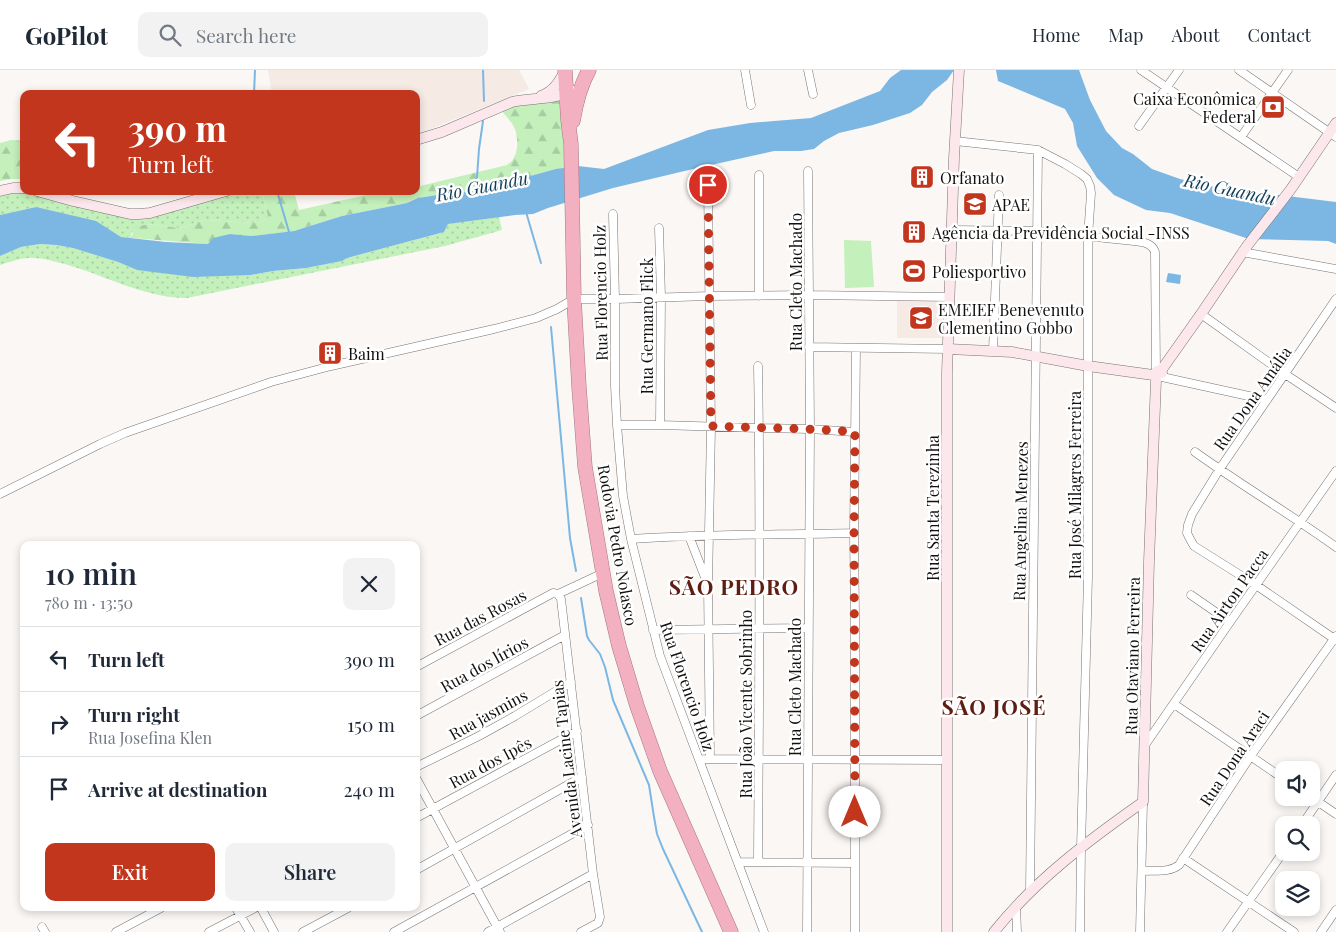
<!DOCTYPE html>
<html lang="en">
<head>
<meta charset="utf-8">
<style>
	body { margin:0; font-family:"Playfair Display",serif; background:#f2f2f3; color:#1f2937; height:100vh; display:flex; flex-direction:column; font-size:19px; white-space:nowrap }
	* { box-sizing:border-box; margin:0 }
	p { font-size:16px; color:#747a83 }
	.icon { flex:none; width:28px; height:28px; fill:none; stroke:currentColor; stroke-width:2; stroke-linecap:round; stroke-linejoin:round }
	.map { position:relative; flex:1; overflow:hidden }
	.details { position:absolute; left:20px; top:471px; width:400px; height:370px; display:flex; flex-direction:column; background:#fff; border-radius:10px; box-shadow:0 2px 8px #0003 }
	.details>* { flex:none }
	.hud { position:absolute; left:20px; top:20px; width:400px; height:105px; border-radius:10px; box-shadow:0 2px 8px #0003; background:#c1361d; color:#fff; overflow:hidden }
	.tools { position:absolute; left:1275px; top:691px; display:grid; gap:10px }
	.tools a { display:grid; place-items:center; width:45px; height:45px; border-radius:10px; background:#fff; box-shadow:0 2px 8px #0003; font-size:25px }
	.pin { position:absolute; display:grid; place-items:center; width:42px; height:42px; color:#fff; margin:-21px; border:2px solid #fff; border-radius:50%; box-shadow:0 1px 5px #0007 }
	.me { position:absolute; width:55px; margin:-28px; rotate:0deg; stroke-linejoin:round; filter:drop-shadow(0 0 4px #0008) }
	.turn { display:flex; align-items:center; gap:18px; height:105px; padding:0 25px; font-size:22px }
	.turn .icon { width:65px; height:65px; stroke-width:2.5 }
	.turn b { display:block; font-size:35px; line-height:42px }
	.round { display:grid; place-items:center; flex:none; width:52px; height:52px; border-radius:10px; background:#f2f2f3 }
	.summary { display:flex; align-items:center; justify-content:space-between; height:85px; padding:0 25px }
	h1 { font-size:30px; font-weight:600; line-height:38px }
	.button { display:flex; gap:10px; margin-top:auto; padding:10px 25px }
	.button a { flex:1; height:58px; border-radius:10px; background:#c1361d; color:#fff; font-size:20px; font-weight:600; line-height:58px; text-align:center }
	.button a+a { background:#f2f2f3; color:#1f2937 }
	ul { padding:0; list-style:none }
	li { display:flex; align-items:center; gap:15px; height:65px; padding:0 25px; border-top:1px solid #e0e1e3 }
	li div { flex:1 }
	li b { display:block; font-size:19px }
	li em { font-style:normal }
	header { display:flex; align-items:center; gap:30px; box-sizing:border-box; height:70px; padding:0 25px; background:#fff; border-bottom:1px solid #e0e1e3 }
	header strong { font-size:24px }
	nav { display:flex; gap:28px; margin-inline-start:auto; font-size:18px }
	.search { width:350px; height:45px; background:#f2f2f3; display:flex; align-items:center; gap:12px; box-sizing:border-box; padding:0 18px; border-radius:10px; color:#747a83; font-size:19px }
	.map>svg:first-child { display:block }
</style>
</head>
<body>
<header>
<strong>GoPilot</strong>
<div class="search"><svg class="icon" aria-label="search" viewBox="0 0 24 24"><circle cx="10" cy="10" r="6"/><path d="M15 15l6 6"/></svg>Search here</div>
<nav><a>Home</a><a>Map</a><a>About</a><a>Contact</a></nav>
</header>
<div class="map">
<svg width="1336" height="862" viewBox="0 0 1336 862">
	<defs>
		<pattern id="grass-dots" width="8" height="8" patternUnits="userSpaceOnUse" patternTransform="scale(1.25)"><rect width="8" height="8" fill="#c3f0bb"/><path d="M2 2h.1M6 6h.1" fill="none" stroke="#a6cda0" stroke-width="1.8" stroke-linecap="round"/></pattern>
		<pattern id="forest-firs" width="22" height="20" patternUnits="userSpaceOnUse" patternTransform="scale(1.25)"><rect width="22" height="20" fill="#c3f0bb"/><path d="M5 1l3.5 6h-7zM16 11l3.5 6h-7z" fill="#a6cda0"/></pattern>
	</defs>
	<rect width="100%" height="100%" fill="#fbf7f5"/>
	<!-- built -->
	<path fill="#f6eae5" d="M268,0H519L529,19L416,65V24H272Z
		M944,228L945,268H897V229Z"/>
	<!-- grass -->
	<path fill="url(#grass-dots)" d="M33,121L117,144L186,136L241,121H262L268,147L263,151L256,153L205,150L179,158L147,154L142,155L131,163L132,168L121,167L110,160L36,137L0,145V122Z
		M499,147L502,160L445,176L187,228C143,228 103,204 61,193C52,191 43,188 34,188C23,187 11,192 0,195V186L21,177L40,174L56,175L73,178L118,192L137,200L251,205L273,201L306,198L342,191L347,188L444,162L448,154Z"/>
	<!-- forest -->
	<path fill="url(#forest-firs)" d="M564,26L568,97L516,110L502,115L448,125H437L418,128L407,133L342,146L294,161L251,166L230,164L208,174L132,168L133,160L136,157L147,154L179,158L205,150L256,153L263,151L268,147L262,121H294L299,140L384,121H416V117L507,95C509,93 512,92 513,89C519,81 518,65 514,57C511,51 505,45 501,40L508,37Z
		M11,70L24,71V109H11L0,111V73Z"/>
	<!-- garden -->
	<path fill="#c3f0bb" d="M844,170L871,171L874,217L845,218Z"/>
	<!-- water -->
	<path fill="#7cb7e3" d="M901,0H954L947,10L932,22L922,35L910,43L873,55L839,63L824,71L814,79L801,81H774L693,99L613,118L548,138L533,144L515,145L448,154L444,162L347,188L342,191L306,198L273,201L251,205L193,207L137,200L118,192L73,178L56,175L40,174L21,177L0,186V145L36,137L96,151L121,167L166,172L208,174L213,168L230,164L251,166L294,161L342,146L407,133L418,128L437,125H448L502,115L516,110L556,99L578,96L604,99L708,60L750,53L811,48L880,21L890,8Z
		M996,0H1079L1090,30L1106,61L1122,78L1133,84L1152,99L1180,109L1237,122L1279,125L1336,132V174L1328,171L1249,169L1170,143L1146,140L1114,125L1097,108L1077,76L1073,53L1065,39L998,11Z
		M1168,203L1181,205L1180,214L1166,212Z"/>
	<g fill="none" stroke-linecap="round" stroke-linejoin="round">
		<!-- stream -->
		<path stroke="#7cb7e3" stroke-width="2" d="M483,0L484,31
			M254,24L255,0
			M277,121L289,162
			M476,121L479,79L483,51
			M526,142L541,193
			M551,257L570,468L576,501
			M581,528L587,566L589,570L600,584L605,597L613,630L649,715L654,747L657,764L663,779L702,862"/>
		<defs>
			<path id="street" d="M745,0L751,35
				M808,0L813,24
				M1141,0L1299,107
				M1239,0L1336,67
				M1139,56L1179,0
				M1241,67L1288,0
				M955,71L1038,80L1065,94L1081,104L1087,109L1090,116L1091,123L1088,167V507L1081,778L1080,862
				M759,105V226
				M613,144L615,229V316L617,355L623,426L631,469L660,586L764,862
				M659,158L661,227L660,355
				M952,160L1038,161L1134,171C1143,172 1152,173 1155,182L1156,302
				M1242,182L1336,199
				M1336,229L1219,400L1192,444L1188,455L1187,463L1190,469L1194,476L1256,515L1336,570
				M1201,244L1285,304L1336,338
				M809,277L948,279
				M993,281L999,125
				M758,296C761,462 759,627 758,792
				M1162,307L1267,330
				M617,355H660L759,358L810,359L855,362
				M1195,382C1241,415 1290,444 1336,477
				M0,424L100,374L125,363L271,312L331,296L494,259L536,248L557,239L574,229H615L709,226L809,225L949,227
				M689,466L708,515L710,689
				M631,469C705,464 779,465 854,463
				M708,515L711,357L708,115
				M558,524L561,529L593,804L600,847L598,853L581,862
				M1191,525L1230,552
				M653,560L808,558
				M416,597L553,523L558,524L603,503
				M1174,634L1284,709
				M416,646L565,565
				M1145,675L1230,552L1336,401
				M699,689L947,690
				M416,697L479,666L515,646L571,612
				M416,708L500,862
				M1311,727L1336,744
				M416,748L577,661
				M1302,755L1336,705
				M1183,788L1294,862
				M738,792L855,793
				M416,800L582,707
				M1142,801C1155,800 1169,803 1179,795L1250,687L1336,566
				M1030,822L1038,80
				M1016,836L1017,862
				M236,838L250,862
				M261,838L274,862
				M42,857L45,862
				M116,862L161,838
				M209,862L255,838
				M303,862L348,838
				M394,862L588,755
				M488,862L593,804
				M807,862L810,359L808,101
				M855,862V547L854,463L856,278
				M1140,862L1143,732
				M1227,862L1284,781
				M1321,862L1336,840"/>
			<path id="secondary" d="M541,26C554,21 559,12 565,1
				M416,70L442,62L512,32C531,27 554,31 571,20
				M0,121L13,118H24
				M37,121L73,131L130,144H139L150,143L226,121
				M948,279L1012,282L1088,296L1153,305L1157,301L1162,303
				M1160,302L1201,244L1247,176L1291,119L1336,53
				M947,862V303L954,88L959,0
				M994,862C1035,810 1089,770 1143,732L1149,491L1156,310"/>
			<path id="highway" d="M565,0L568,50L571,74L574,229L579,317L585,397L606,521L619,576L637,636L660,701L731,862
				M573,51C576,33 580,16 589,0"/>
		</defs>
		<!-- street casing -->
		<use href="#street" stroke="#777472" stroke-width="9"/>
		<!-- secondary casing -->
		<use href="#secondary" stroke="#777472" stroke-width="11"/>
		<!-- highway casing -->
		<use href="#highway" stroke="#a47883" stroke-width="15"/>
		<!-- street -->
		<use href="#street" stroke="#fff" stroke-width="8"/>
		<!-- secondary -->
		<use href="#secondary" stroke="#fbe7ec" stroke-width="10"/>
		<!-- highway -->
		<use href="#highway" stroke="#f3b0c1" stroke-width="14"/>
	</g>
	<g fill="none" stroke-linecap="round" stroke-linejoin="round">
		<!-- route -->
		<path stroke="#c1361d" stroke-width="9" stroke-dasharray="0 16.2" d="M708,115L711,356C759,358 807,358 855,362L854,463L855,742"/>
	</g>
	<!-- icons -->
	<defs>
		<symbol id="bank-square" viewBox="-11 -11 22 22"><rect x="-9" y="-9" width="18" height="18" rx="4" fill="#c1361d" stroke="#fff"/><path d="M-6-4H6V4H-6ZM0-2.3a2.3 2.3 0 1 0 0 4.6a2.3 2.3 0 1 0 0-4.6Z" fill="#fff"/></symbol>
		<symbol id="building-square" viewBox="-11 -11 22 22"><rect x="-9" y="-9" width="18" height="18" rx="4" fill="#c1361d" stroke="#fff"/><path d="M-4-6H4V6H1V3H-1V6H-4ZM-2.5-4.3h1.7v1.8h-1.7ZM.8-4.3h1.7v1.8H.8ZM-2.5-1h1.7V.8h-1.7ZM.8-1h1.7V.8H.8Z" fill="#fff"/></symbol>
		<symbol id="school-square" viewBox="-11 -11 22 22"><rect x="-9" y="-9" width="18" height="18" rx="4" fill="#c1361d" stroke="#fff"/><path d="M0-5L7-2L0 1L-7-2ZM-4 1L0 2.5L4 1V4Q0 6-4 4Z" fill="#fff"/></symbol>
		<symbol id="stadium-square" viewBox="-11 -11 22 22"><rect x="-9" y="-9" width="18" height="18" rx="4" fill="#c1361d" stroke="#fff"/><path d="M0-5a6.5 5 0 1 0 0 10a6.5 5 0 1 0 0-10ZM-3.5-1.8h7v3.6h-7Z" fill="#fff"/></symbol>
	</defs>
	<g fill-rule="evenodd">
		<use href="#bank-square" x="1259" y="23" width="28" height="28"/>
		<use href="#building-square" x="908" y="93" width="28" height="28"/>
		<use href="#school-square" x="961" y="120" width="28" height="28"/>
		<use href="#building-square" x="900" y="148" width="28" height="28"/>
		<use href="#stadium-square" x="900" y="187" width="28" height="28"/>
		<use href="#school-square" x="907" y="234" width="28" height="28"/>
		<use href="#building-square" x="316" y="269" width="28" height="28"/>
	</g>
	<g text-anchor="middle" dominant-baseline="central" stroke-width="5" stroke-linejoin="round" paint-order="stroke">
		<!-- poi labels -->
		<g font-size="16" fill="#11100f" stroke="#fff" text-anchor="start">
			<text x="1256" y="28" text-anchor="end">Caixa Econômica<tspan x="1256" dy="18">Federal</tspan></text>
			<text x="940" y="107">Orfanato</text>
			<text x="992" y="134">APAE</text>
			<text x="932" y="162">Agência da Previdência Social -INSS</text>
			<text x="932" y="201">Poliesportivo</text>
			<text x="938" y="239">EMEIEF Benevenuto<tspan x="938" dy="18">Clementino Gobbo</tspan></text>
			<text x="348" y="283">Baim</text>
		</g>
		<!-- street labels -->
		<g font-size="16" fill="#11100f" stroke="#fff">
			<text transform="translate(795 212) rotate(-90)">Rua Cleto Machado</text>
			<text transform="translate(600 223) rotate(-91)">Rua Florencio Holz</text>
			<text transform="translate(646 256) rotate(-90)">Rua Germano Flick</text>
			<text transform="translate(1252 328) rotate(-55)">Rua Dona Amália</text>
			<text transform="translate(1074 415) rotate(-90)">Rua José Milagres Ferreira</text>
			<text transform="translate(932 438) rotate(-90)">Rua Santa Terezinha</text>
			<text transform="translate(1020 451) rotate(-89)">Rua Angelina Menezes</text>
			<text transform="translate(618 475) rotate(80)">Rodovia Pedro Nolasco</text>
			<text transform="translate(1229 530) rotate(-55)">Rua Airton Pacca</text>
			<text transform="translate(480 547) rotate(-28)">Rua das Rosas</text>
			<text transform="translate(1132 586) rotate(-89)">Rua Otaviano Ferreira</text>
			<text transform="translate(484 594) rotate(-29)">Rua dos lírios</text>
			<text transform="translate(688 616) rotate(71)">Rua Florencio Holz</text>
			<text transform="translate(794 617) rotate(-90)">Rua Cleto Machado</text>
			<text transform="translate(745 634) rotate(-90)">Rua João Vicente Sobrinho</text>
			<text transform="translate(488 644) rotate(-29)">Rua jasmins</text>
			<text transform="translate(1234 688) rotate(-56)">Rua Dona Araci</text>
			<text transform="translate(566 689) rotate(-97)">Avenida Lacine Tapias</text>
			<text transform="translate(490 692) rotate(-28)">Rua dos Ipês</text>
		</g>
		<!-- water labels -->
		<g font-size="18" font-style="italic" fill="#0e3c59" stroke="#fff">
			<text transform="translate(482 116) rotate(-11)">Rio Guandu</text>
			<text transform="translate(1230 119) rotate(12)">Rio Guandu</text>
		</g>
		<!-- district labels -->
		<g font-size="21" font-weight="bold" letter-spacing="1" fill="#601d11" stroke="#fff">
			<text x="734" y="516">SÃO PEDRO</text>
			<text x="994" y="636">SÃO JOSÉ</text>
		</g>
	</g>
</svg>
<div class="tools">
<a><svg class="icon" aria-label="sound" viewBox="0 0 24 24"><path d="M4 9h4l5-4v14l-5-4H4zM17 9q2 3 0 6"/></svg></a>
<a><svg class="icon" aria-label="search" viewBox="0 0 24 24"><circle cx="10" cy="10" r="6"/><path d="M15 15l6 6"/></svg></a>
<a><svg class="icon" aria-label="layers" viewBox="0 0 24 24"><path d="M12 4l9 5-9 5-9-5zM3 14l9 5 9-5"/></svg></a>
</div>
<div class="pin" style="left:708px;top:115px;background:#d93025"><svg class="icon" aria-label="arrive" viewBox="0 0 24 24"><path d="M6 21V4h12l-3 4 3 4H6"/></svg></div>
<svg class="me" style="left:855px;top:742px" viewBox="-20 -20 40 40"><circle r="19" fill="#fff"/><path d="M0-13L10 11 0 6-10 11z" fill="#c1361d"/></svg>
<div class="hud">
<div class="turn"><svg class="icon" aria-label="left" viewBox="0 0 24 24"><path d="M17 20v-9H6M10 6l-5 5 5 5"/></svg><div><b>390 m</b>Turn left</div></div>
</div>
<section class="details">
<div class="summary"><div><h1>10 min</h1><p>780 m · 13:50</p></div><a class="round"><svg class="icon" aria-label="close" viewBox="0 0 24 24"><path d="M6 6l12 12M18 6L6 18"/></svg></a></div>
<ul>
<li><svg class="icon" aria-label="left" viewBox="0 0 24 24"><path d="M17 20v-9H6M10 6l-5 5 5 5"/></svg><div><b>Turn left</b></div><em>390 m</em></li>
<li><svg class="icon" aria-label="right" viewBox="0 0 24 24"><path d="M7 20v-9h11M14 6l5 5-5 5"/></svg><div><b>Turn right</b><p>Rua Josefina Klen</p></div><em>150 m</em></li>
<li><svg class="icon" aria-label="arrive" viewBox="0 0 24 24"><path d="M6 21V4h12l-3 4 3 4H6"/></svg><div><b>Arrive at destination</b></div><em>240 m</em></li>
</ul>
<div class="button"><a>Exit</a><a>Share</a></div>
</section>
</div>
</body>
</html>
